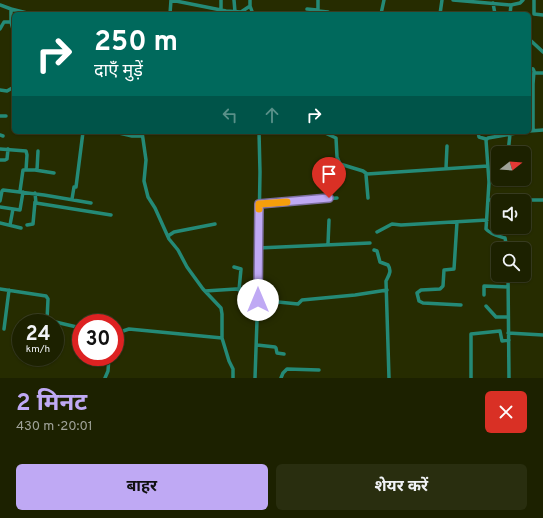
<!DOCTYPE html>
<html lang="hi">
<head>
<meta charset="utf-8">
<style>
	body { margin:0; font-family:Overpass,"Noto Sans Devanagari",sans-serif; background:#292e0f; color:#f1f3f6; height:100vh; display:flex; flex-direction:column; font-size:15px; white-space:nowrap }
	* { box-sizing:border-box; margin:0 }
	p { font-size:13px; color:#a0a399 }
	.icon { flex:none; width:22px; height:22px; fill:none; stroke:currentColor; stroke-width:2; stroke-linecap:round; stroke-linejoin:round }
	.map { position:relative; height:378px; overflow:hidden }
	.panel { display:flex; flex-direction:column; background:#1c2100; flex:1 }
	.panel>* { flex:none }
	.banner { position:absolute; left:12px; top:12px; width:519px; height:122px; border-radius:6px; box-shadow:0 1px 3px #0004,0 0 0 1px #3a3e22; background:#00695c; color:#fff; overflow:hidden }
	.needle { width:26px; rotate:73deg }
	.tools { position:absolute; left:491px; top:146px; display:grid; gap:8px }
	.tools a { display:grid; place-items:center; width:40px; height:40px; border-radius:6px; background:#1c2100; box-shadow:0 1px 3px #0004,0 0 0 1px #3a3e22; font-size:20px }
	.speed { position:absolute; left:12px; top:314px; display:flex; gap:8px; font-size:20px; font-weight:700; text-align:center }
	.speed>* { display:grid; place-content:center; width:52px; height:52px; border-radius:50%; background:#1c2100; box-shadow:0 1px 3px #0004,0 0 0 1px #3a3e22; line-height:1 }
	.speed small { font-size:10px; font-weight:400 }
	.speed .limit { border:6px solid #d22; background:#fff; color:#111 }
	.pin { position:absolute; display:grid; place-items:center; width:34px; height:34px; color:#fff; margin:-41px -17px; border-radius:50% 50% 50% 0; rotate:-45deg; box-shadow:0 0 4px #0007 }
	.pin .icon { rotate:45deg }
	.me { position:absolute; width:44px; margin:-22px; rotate:0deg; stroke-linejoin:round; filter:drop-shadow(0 0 3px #0008) }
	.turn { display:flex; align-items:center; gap:14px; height:84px; padding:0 16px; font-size:18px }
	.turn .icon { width:52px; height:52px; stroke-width:2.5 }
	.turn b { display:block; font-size:28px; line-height:34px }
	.lanes { display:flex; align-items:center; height:38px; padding:0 16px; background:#0003; justify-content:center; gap:20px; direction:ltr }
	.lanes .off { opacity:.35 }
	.round { display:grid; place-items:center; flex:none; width:42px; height:42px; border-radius:6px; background:#292e0f }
	.headline { display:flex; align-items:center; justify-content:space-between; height:68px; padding:0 16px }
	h1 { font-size:24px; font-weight:700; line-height:30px; color:#bfa9f4 }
	.button { display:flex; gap:8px; margin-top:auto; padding:8px 16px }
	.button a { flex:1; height:46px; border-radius:6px; background:#bfa9f4; color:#111; font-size:16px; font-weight:700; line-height:46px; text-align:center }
	.button a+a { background:#292e0f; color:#f1f3f6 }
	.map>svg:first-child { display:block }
</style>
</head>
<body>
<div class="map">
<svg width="543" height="378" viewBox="0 0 543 378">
	<rect width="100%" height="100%" fill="#262c00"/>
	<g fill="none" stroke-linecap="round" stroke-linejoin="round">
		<!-- minor -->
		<path stroke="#248a77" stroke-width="3.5" d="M171,0L226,11L241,12L250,6
			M234,0L235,12
			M250,0V6L253,14
			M318,0V11L328,12
			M453,0L511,5
			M534,0V14L543,15
			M493,3L495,14
			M0,5L11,9V22L14,33
			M11,9L27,13
			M307,9L317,10
			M221,11V0
			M170,14L171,0
			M381,14L384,0
			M440,14L442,0
			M510,14L511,5L520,3L523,0
			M0,29L4,22H11
			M529,39L543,52
			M529,68L533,69L534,71L533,84V130
			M534,73H543
			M0,90L7,91L14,87
			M0,116H6
			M529,131L543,130
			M115,132L132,136H142
			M142,132L146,160L144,181L148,197L155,208L169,239L178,250L187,267L203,289L221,308L222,314V338L229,361L233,369V378
			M323,132L336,138L337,157L340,164L363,171L367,174
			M478,132L479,137L486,139
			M0,135L3,136
			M0,149L26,151L27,155L26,170
			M508,153L510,134
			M0,160H5L7,159L8,149
			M446,168L447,146
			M37,170L38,151
			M20,191L23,170H35L54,173
			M35,193L36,203L111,215
			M368,198L366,175L367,174L488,166
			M72,199L74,187H76L83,132
			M488,200H543
			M0,201L2,191L3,190L44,195L91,203
			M259,204L337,198
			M0,207L20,210L23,192
			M457,222L454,269L444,270L443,286L440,289L421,290L417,293L419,301L423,303L461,305
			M0,223L21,228
			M10,225L13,209
			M27,225L33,224L35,202
			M377,232L392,224L401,225L487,220
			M168,236L174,232L215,224
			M328,244L329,220
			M258,248L370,243
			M507,249L505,238C499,236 491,235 486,229L489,182L486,140L488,138L522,132
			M374,250L377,251L380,262L388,265C392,271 389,275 386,281L389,378
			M234,267L241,269L239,290
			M508,275L509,378
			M0,289L46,296L48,299L47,320L81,328
			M205,291L236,289L258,291
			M484,295V286L508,287
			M258,300L298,304L302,300L355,295L387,290
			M486,306L496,317H508
			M4,329L9,290
			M115,332L123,331L129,329L222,338
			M508,333L543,335
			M257,345L275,347L276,348L277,353L284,354
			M105,378L108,371L109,357
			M255,378L258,291L260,172L259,132
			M281,378L283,373L287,369L319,370
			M471,378V334L500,331L502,341L509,340"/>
	</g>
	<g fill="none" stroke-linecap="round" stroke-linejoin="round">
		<defs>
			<path id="route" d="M258,300L259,204L329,198"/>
		</defs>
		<!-- route casing -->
		<use href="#route" stroke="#7c6e9f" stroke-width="10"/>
		<!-- route -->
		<use href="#route" stroke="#bfa9f4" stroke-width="7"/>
		<!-- slow -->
		<path stroke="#f59e0b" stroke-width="7" d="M259,209V204L287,202"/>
	</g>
</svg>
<div class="tools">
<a><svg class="needle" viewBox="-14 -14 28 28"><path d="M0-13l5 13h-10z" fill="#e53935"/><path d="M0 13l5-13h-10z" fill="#a0a399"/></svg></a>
<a><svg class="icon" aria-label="sound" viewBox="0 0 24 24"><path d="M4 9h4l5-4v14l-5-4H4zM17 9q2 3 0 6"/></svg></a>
<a><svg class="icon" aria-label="search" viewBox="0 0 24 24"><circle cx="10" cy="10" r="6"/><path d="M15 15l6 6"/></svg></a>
</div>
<div class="speed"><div>24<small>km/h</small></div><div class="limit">30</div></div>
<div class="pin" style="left:329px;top:198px;background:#d93025"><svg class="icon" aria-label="arrive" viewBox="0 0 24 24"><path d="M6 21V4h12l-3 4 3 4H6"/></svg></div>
<svg class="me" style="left:258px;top:300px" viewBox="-20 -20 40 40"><circle r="19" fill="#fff"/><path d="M0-13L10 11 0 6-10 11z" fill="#bfa9f4"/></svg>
<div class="banner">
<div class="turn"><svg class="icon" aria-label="right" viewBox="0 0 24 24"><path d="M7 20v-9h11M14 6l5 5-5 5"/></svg><div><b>250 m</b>दाएँ मुड़ें</div></div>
<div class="lanes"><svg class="icon off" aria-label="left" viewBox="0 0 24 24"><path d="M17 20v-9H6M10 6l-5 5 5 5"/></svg><svg class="icon off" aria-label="ahead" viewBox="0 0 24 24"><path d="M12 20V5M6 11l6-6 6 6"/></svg><svg class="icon" aria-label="right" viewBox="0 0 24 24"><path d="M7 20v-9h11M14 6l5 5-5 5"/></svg></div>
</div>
</div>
<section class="panel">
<div class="headline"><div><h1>2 मिनट</h1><p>430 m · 20:01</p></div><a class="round" style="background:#d93025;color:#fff"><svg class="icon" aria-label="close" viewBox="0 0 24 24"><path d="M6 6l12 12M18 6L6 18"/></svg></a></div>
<div class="button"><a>बाहर</a><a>शेयर करें</a></div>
</section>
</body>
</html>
